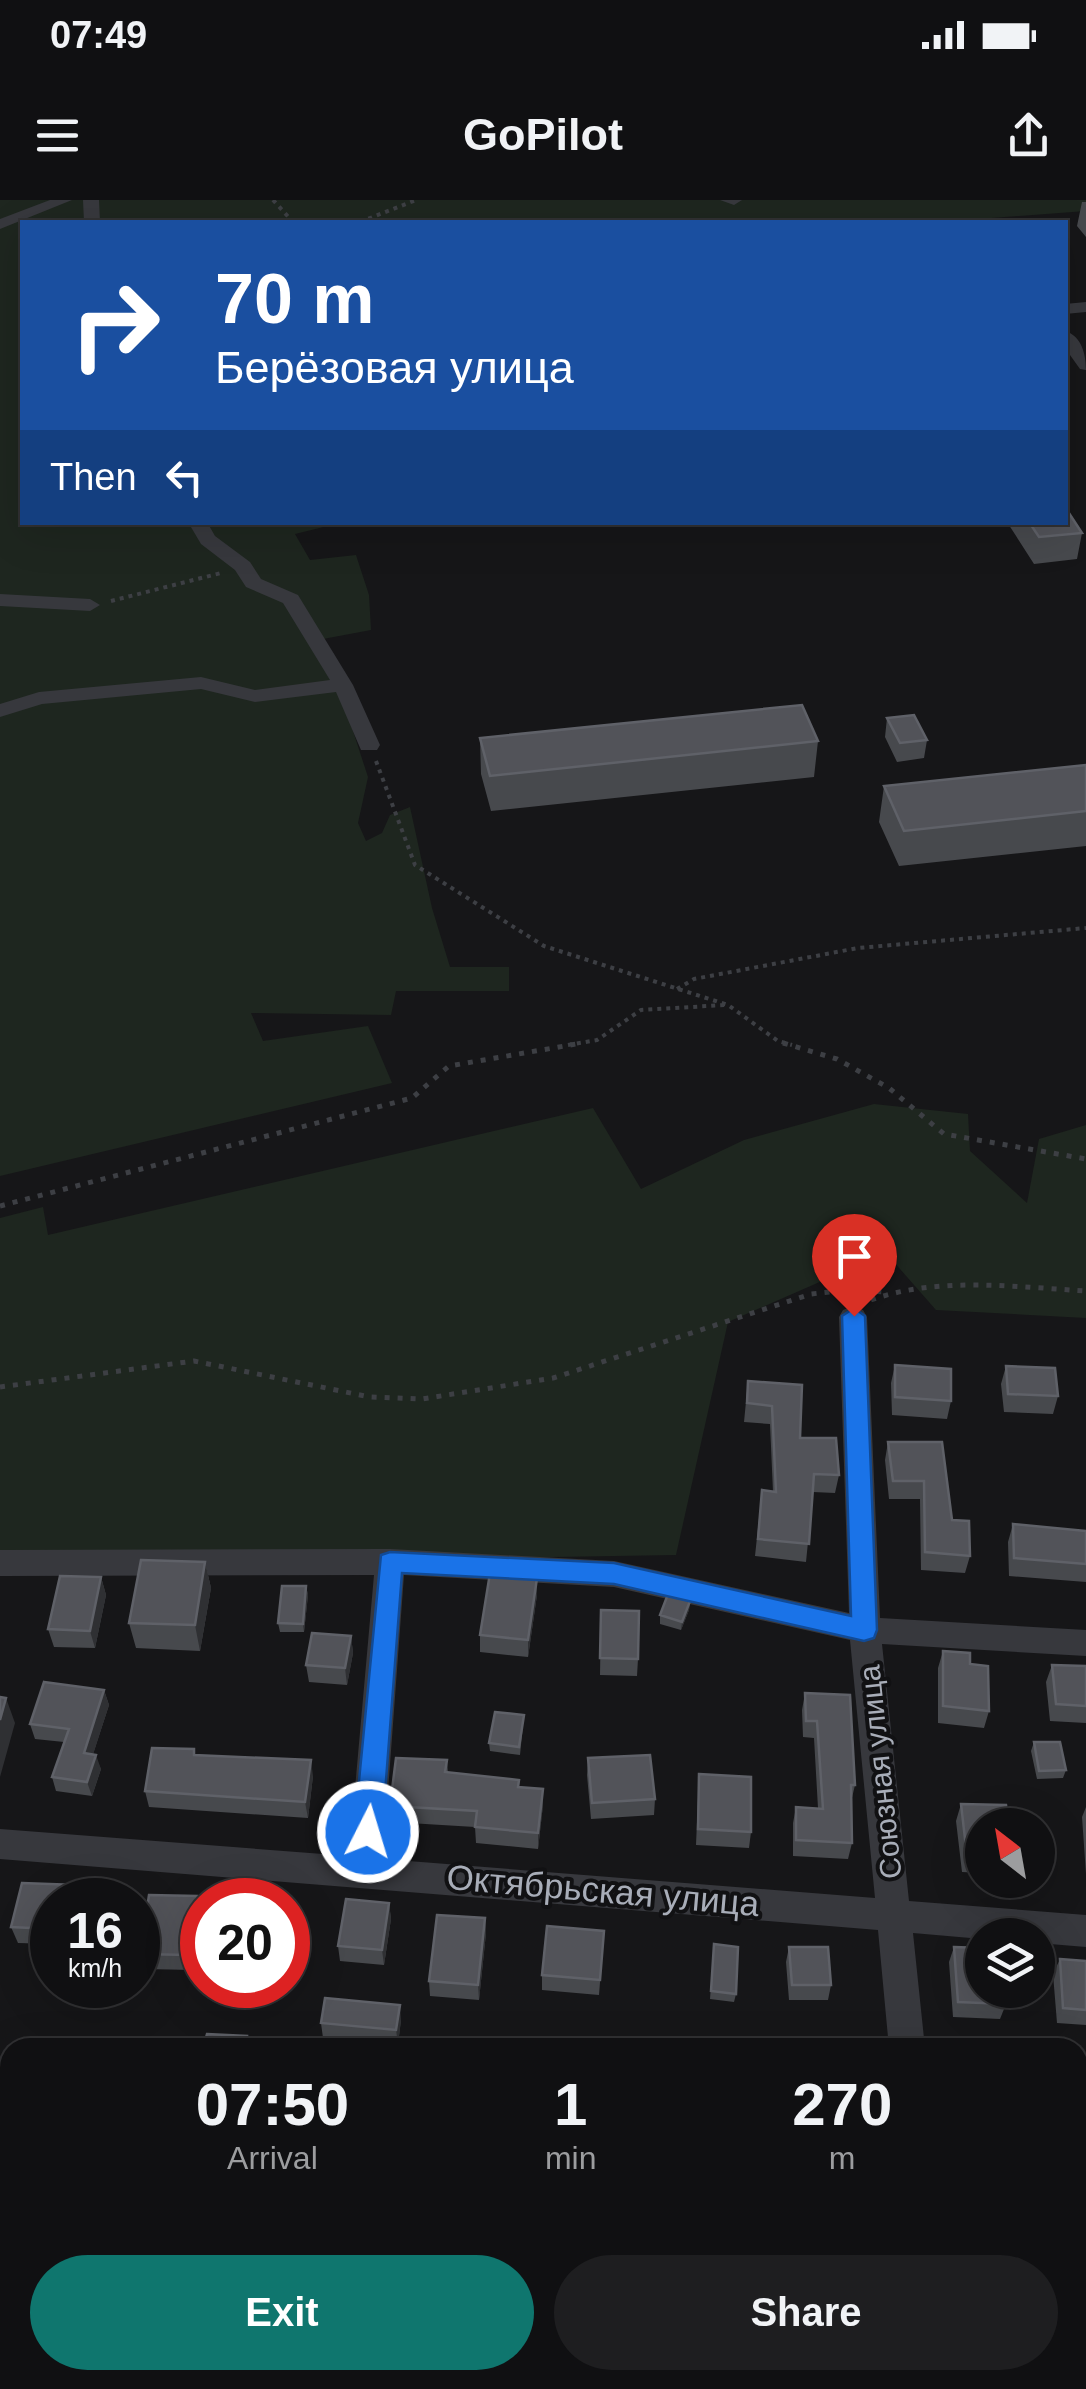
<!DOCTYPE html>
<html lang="en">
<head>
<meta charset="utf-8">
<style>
	body { margin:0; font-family:Arial,sans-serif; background:#1e1e20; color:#f1f3f6; height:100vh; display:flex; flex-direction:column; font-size:38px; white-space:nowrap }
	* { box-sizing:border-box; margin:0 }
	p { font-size:32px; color:#9c9d9f }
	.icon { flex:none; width:55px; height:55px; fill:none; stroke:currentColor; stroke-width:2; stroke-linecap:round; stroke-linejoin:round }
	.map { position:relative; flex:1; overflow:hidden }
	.details { position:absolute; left:0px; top:1838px; width:1088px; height:352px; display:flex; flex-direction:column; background:#101012; border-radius:30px 30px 0 0; box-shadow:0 10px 40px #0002,0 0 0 2px #303032 }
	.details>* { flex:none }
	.guide { position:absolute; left:20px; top:20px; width:1048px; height:305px; border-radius:0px; box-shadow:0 10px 40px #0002,0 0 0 2px #303032; background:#1a4fa0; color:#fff; overflow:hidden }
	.needle { width:65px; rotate:329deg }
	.controls { position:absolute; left:965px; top:1608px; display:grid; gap:20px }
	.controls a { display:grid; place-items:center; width:90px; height:90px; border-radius:50%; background:#101012; box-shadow:0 10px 40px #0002,0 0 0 2px #303032; font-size:50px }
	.speed { position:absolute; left:30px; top:1678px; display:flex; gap:20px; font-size:50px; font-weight:700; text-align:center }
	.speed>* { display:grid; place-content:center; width:130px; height:130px; border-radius:50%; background:#101012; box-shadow:0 10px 40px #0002,0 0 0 2px #303032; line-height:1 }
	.speed small { font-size:25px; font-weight:400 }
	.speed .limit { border:15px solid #d22; background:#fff; color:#111 }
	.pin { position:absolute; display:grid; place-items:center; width:85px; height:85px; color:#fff; margin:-102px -42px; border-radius:50% 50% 50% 0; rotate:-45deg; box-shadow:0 0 10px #0007 }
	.pin .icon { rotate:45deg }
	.me { position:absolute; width:110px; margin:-55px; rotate:5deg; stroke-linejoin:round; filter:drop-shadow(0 0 8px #0008) }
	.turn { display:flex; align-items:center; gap:35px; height:210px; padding:0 30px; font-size:45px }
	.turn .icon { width:130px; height:130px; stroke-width:2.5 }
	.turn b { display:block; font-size:70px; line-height:85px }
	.then { display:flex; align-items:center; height:95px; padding:0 30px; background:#0003; gap:20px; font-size:38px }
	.eta { display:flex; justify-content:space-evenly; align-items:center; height:170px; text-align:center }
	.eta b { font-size:60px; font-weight:800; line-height:70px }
	.action { display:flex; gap:20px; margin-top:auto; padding:20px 30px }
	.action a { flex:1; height:115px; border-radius:60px; background:#0f766e; color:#fff; font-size:40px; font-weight:800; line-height:115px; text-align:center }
	.action a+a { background:#1e1e20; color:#f1f3f6 }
	.status { display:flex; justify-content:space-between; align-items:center; height:70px; padding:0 50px; background:#101012; direction:ltr }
	.status svg { height:28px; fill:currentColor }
	header { display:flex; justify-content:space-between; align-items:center; height:130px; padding:0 30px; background:#101012; font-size:45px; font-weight:800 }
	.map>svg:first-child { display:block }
</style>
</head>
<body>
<div class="status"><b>07:49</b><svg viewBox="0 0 49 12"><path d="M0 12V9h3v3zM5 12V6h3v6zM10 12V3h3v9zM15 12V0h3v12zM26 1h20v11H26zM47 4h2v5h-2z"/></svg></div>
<header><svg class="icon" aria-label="menu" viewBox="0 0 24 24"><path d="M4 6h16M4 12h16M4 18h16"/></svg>GoPilot<svg class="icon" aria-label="share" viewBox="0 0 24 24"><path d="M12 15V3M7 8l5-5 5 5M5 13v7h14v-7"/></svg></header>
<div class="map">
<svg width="1086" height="2189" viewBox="0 0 1086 2189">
	<rect width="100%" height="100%" fill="#161618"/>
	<!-- green -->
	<path fill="#1e261f" d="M0,0H1086V11L940,22H22V322L340,323L295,334L310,360L356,355L369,395L371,430L323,439L368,577L358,623L366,641L382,633L390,615L410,607L432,708L450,767H509V791H396L391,815L251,813L263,841L368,826L392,883L0,976Z
		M874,904L968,914L970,951L1027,1003L1039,939L1086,925V1118L936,1110L886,1053L728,1122L676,1355L0,1366V1018L43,1007L48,1035L593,908L641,989L744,940Z"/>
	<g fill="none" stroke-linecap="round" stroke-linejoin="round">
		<!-- path-far1 -->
		<path stroke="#3d3f44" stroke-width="4" stroke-dasharray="4 5" stroke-linecap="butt" d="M273,0L293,22
			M360,22L416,0
			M111,401L221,373
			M376,561L415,665L544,746L728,805L778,841L792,845
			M677,789L694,779L858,748L1086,728
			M568,845L597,840L641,810L725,805"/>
		<!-- path -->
		<path stroke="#3d3f44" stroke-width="5" stroke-dasharray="5 8" stroke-linecap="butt" d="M783,843L837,859L889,888L944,934L1086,959
			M0,1006L412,898L449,866L582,843
			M871,1100C938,1076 1016,1087 1086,1091
			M0,1187L194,1161L370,1197L422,1199L553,1178L811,1094L847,1090L885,1092"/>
		<!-- minor -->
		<path fill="#37383d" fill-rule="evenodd" d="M50,0H72L0,29V19Z
			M83,0H99L100,22H84Z
			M720,0H742L734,5Z
			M1086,102V112L1065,114V104Z
			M1065,131C1082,136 1086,155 1086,170L1080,169L1065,148Z
			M188,322H207L215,336L250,362L261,379L298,395L353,485L380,545L377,550H361L336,492L255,502L201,489L42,504L0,517V504L39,492L201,477L255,490L330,480L283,403L246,387L235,370L201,344Z
			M0,394L90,399L100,405L90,411L0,406Z
			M853,1106L863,1110L867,1117L880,1418L1086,1430V1456L882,1444L909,1701L1086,1715V1747L1038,1743V1735H982V1739L913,1733L925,1848H889L878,1730L0,1659V1629L349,1656L374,1375L0,1376V1350L390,1349L614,1361L849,1413L839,1117L843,1110ZM404,1375L614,1387L850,1440L875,1698L383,1659Z
			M914,2180H954L955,2189H915Z"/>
	</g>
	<!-- wall -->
	<path fill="#47494d" d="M1082,2H1086V37L1077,26Z
		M1007,322H1065L1082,333L1077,359L1034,364Z
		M887,518L927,540L924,558L897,562L885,537Z
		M480,538L818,541L814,577L491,611L481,574Z
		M1086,565V646L899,666L879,622L884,586Z
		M895,1165L951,1201L947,1219L892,1215L891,1183Z
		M1006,1166L1058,1196L1053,1214L1004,1212L1001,1184Z
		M748,1181L800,1238L839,1275L835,1293L813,1292L806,1362L755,1356L762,1290L773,1292L770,1224L744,1222Z
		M888,1242H942L952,1320L970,1356L965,1373L921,1370L920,1299H889L885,1260Z
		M1013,1324L1086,1331V1382L1009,1376L1008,1342Z
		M205,1362L211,1388L200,1451L136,1448L129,1423Z
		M101,1377L106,1395L95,1448L54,1447L48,1429Z
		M537,1378V1395L528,1457L480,1452V1435Z
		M306,1386L308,1395L304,1432H280L278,1423Z
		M690,1401L689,1410L681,1430L660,1424V1415Z
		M601,1410L638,1459L637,1476L600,1475Z
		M351,1436L353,1453L347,1485L309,1482L306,1465Z
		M943,1451L970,1464L989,1511L984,1528L938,1523V1468Z
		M1052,1465L1086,1466V1523L1050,1521L1046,1482Z
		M104,1490L109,1505L93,1554L101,1569L92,1596L56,1591L52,1577L64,1542L35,1539L30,1524Z
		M805,1493L855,1585L851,1602L852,1643L848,1659L793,1656V1623L796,1607L818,1608L814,1538L803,1537L802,1510Z
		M524,1515L520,1555L490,1551L489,1543Z
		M1034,1542L1066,1570L1063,1578L1037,1579L1031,1551Z
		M588,1558L655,1599L654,1615L591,1619L587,1575Z
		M447,1560L448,1573L519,1580V1587L543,1605L538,1649L476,1643L475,1627L392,1622L390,1606Z
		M699,1574L751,1632L749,1648L696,1645Z
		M313,1576L308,1618L149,1607L145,1591Z
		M961,1604L982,1625V1673L962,1672L956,1621Z
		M1086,1607V1674L1082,1617Z
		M22,1683L76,1685L81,1700H52V1744L18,1743L11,1727Z
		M197,1696L201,1712L193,1770L145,1769L140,1754Z
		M389,1703L391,1719L384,1765L340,1761L338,1746Z
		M485,1718L486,1733L479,1800L430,1796L429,1781Z
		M604,1731L599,1795L542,1790V1775Z
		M714,1744L736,1794L734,1802L710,1799Z
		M789,1747L831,1785L828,1800H789L786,1762Z
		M954,1747L1006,1804L1000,1819L953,1817L949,1762Z
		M1060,1759L1086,1761V1825L1057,1823L1053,1774Z
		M401,1820L398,1844L323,1838L321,1823Z
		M490,2180H606L611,2189H548L547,2188L545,2189H497Z
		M1008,2180H1078L1086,2189H1009Z"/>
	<!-- shaded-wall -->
	<path fill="#2f3033" d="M205,1362L211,1388L200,1451L195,1425Z
		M101,1377L106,1395L95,1448L90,1431Z
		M537,1378V1395L528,1457V1440Z
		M306,1386L308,1395L304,1432L303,1424Z
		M690,1401L689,1410L681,1430L682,1422Z
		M351,1436L353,1453L347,1485L345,1468Z
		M104,1490L109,1505L89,1567L84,1553Z
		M6,1498L15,1523L0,1577V1520Z
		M96,1555L101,1569L92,1596L87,1582Z
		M311,1560L313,1576L308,1618L305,1602Z
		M543,1589V1605L538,1649V1633Z
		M76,1685L81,1700H73Z
		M197,1696L201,1712L193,1770L189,1755Z
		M389,1703L391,1719L384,1765L382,1750Z
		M296,1714L298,1729L288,1767V1741Z
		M485,1718L486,1733L479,1800L478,1785Z
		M400,1805L401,1820L398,1844L396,1830Z
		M543,2180H547V2188L545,2189H533Z"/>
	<!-- building -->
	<path fill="#525359" stroke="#5f6168" stroke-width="2.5" d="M1065,307L1082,333L1039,337L1029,322H1065Z
		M802,505L818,541L490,576L480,538Z
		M914,515L927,540L900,543L887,518Z
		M1086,565V611L904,631L884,586Z
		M895,1165L951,1169V1201L895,1197Z
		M1006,1166L1055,1168L1058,1196L1008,1194Z
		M748,1181L802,1185L800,1238H836L839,1275L814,1274L809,1344L758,1339L762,1290L776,1292L772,1206L747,1203Z
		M888,1242H942L952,1320L969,1321L970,1356L925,1352L924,1281H893Z
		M1013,1324L1086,1331V1364L1014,1358Z
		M141,1360L205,1362L195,1425L129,1423Z
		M490,1373L537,1378L528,1440L480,1435Z
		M60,1376L101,1377L90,1431L48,1429Z
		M282,1386H306L303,1424L278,1423Z
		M668,1394L690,1401L682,1422L660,1415Z
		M601,1410L639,1411L638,1459L600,1458Z
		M312,1433L351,1436L345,1468L306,1465Z
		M943,1451L970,1453V1464L988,1466L989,1511L943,1506Z
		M1052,1465L1086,1466V1506L1056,1504Z
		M44,1482L104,1490L84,1553L96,1555L87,1582L52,1577L69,1529L30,1524Z
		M805,1493L850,1495L855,1585H851L852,1643L796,1640V1607L823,1609L817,1521H806Z
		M0,1497L6,1498L0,1520Z
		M495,1512L524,1515L519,1547L489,1543Z
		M1034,1542H1060L1066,1570L1039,1571Z
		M152,1548L194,1549V1555L311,1560L305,1602L145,1591Z
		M650,1555L655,1599L592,1603L588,1558Z
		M396,1558L447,1560L445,1572L519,1580L518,1587L543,1589L538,1633L475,1627L477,1611L390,1606Z
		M699,1574L751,1577V1632L698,1629Z
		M961,1604L1006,1605L1009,1625H982V1657L967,1656Z
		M22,1683L76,1685L73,1700H52V1729L11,1727Z
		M149,1695L197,1696L189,1755L140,1754Z
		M346,1699L389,1703L382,1750L338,1746Z
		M288,1712L296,1714L288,1741Z
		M437,1715L485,1718L478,1785L429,1781Z
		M547,1726L604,1731L600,1780L542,1775Z
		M714,1744L738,1747L736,1794L711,1791Z
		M789,1747H828L831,1785H792Z
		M954,1747L982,1748V1790H1004L1006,1804L958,1802Z
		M1060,1759L1086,1761V1810L1063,1808Z
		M325,1798L400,1805L396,1830L321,1823Z
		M207,1834L247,1836L245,1848H203Z
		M10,1911V1975L0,1916V1914Z
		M10,1977V2068L0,2023V1981Z
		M1078,2138L1086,2139V2189H1017L1016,2180H1078Z
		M498,2180H543L533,2189H505Z
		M549,2180H606L611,2189H554Z
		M833,2180H893V2189H833Z"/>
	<!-- route -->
	<path fill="#1a73e8" stroke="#114b97" stroke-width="2.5" d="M854,1108L865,1116L877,1430L874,1438L864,1441L614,1384L402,1373L382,1632L378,1641L368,1645L358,1641L354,1632L381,1355L390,1352L614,1363L851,1416L842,1116Z"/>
	<g text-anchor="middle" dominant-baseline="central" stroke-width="8" stroke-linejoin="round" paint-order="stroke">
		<!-- street labels -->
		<g font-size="30" fill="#a8adb8" stroke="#111113">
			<text transform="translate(880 1572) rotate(-96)">Союзная улица</text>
		</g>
		<!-- near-street labels -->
		<g font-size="35" fill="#a8adb8" stroke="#111113">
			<text transform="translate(603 1690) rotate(5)">Октябрьская улица</text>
		</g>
	</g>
</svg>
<div class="controls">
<a><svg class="needle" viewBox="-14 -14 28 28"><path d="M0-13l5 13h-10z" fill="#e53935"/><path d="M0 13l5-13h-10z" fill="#9c9d9f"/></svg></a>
<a><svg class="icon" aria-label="layers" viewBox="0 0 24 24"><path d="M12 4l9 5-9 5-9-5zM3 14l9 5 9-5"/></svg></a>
</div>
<div class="speed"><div>16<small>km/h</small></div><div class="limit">20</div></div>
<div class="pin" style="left:854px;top:1116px;background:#d93025"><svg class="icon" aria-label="arrive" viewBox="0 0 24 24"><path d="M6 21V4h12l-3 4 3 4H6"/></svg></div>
<svg class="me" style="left:368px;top:1632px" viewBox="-20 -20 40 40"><circle r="17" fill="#1a73e8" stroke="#fff" stroke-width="3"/><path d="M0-11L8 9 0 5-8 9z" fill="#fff"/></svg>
<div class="guide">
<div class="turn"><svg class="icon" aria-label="right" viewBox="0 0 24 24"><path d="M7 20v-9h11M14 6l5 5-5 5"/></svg><div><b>70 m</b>Берёзовая улица</div></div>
<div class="then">Then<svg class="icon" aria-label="left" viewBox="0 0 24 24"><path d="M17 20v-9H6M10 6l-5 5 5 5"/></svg></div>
</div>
<section class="details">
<div class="eta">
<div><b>07:50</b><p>Arrival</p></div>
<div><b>1</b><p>min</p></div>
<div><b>270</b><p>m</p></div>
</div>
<div class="action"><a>Exit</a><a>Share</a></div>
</section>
</div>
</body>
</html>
